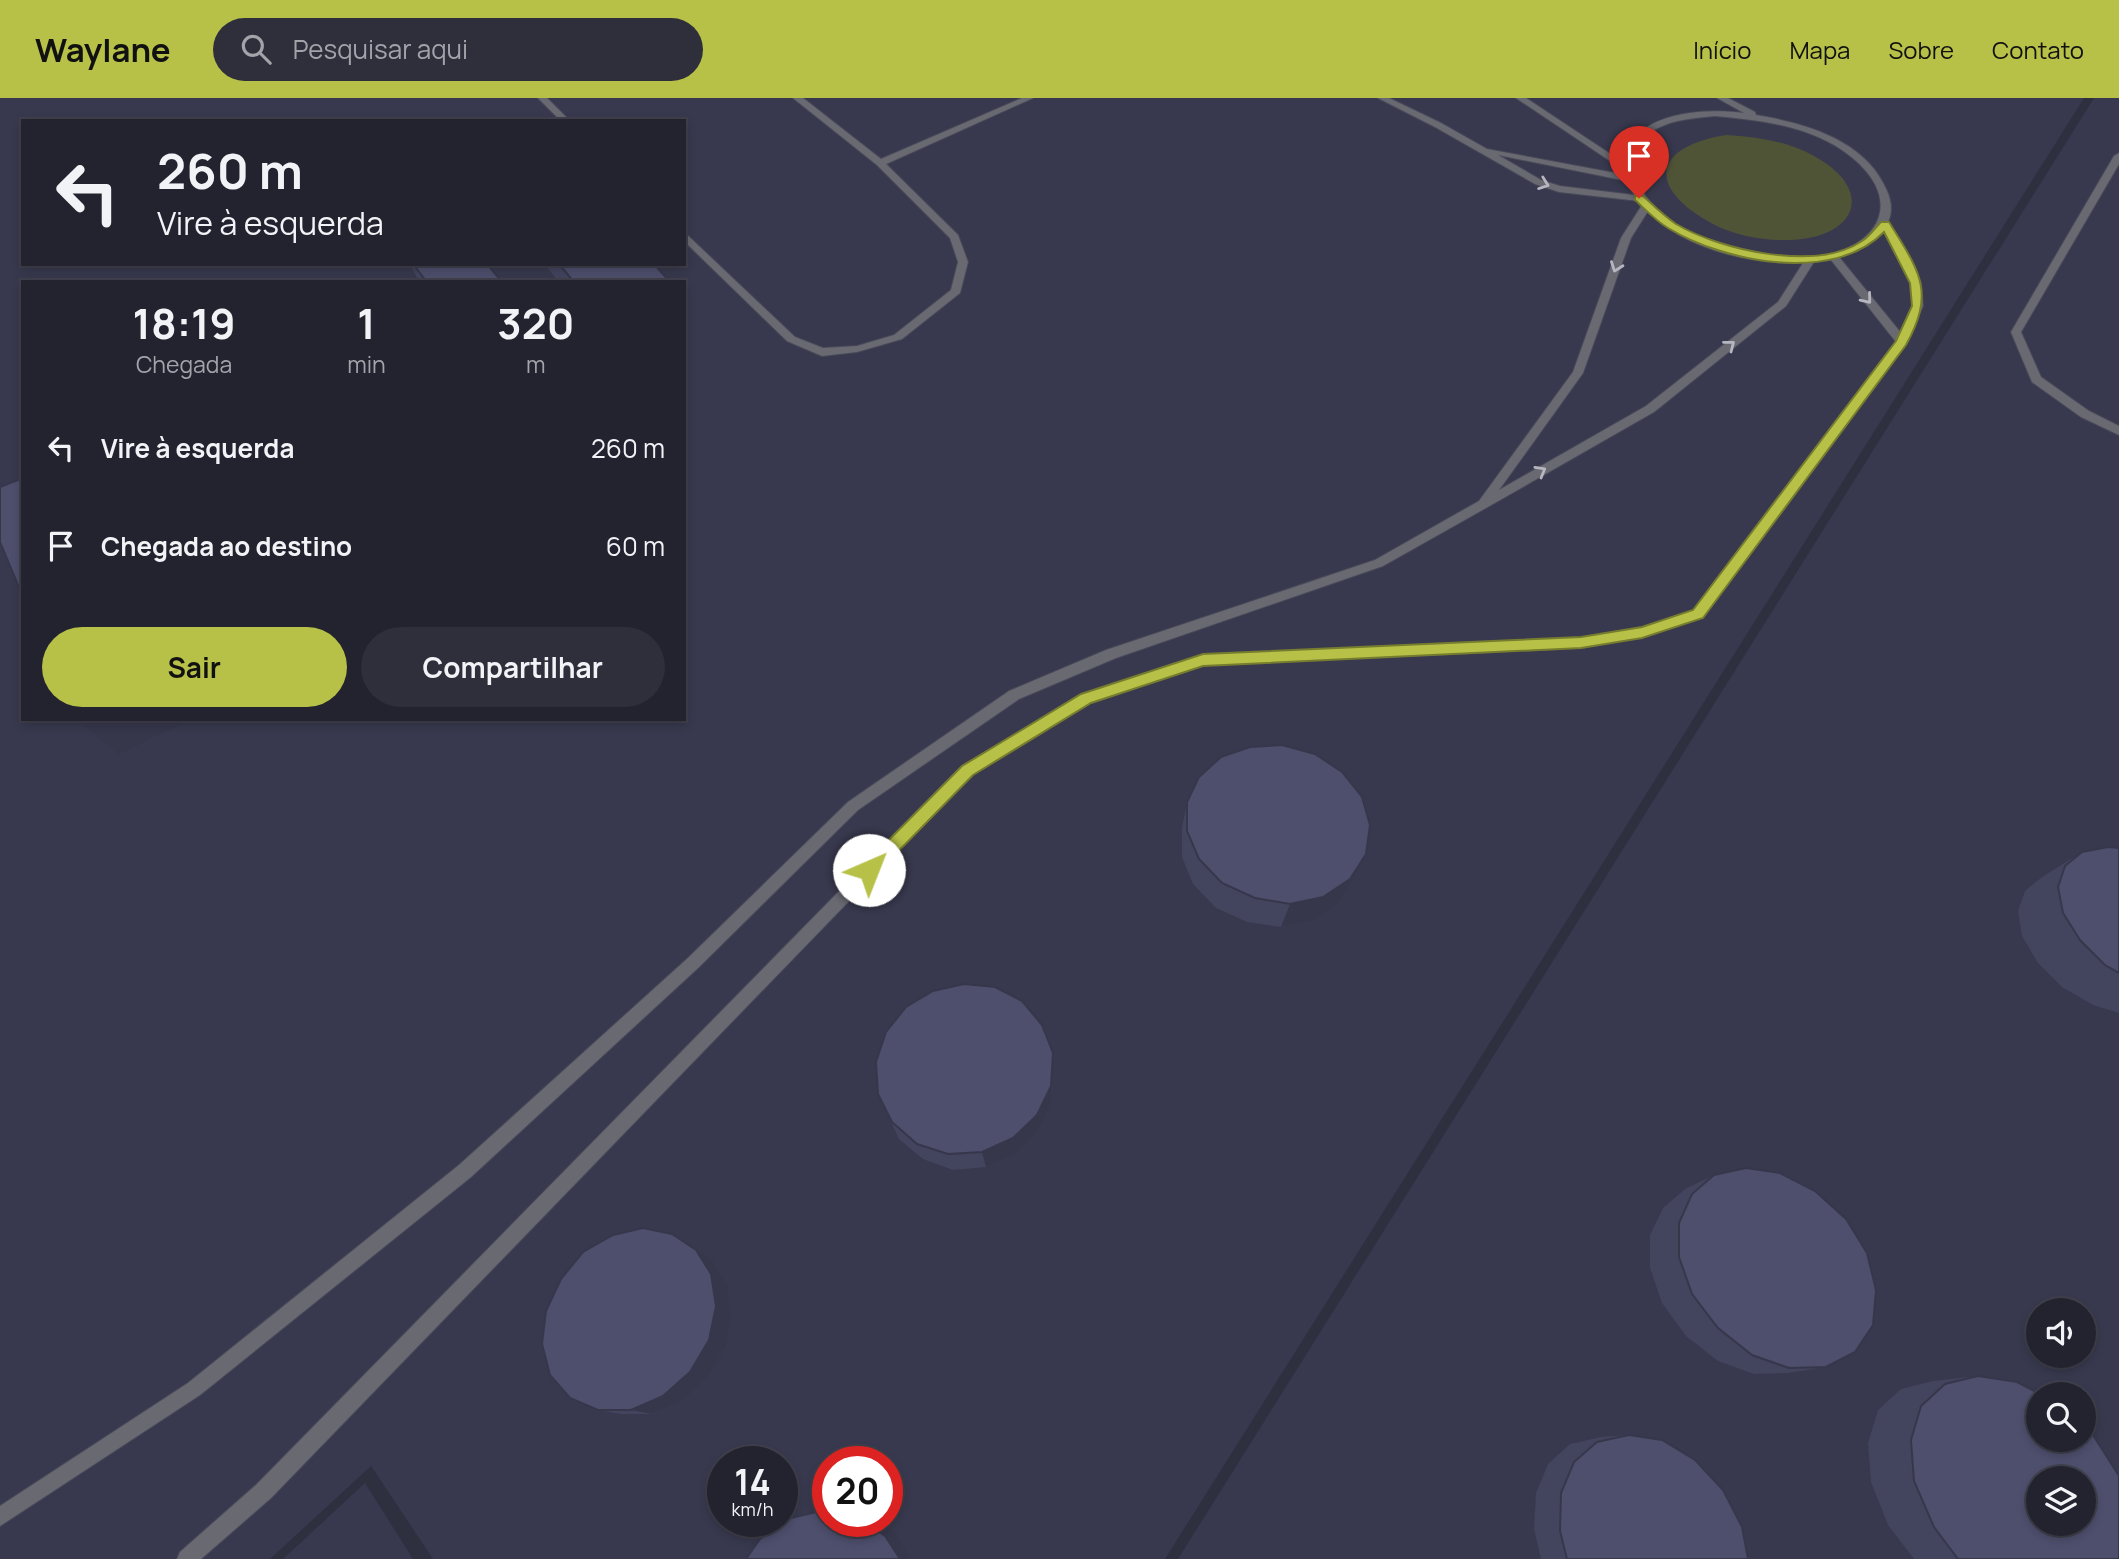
<!DOCTYPE html>
<html lang="pt">
<head>
<meta charset="utf-8">
<style>
	body { margin:0; font-family:Manrope,sans-serif; background:#2e2f3b; color:#f1f3f6; height:100vh; display:flex; flex-direction:column; font-size:26px; white-space:nowrap }
	* { box-sizing:border-box; margin:0 }
	p { font-size:23px; color:#a2a4aa }
	.icon { flex:none; width:38px; height:38px; fill:none; stroke:currentColor; stroke-width:2; stroke-linecap:round; stroke-linejoin:round }
	.map { position:relative; flex:1; overflow:hidden }
	.side { position:absolute; left:21px; top:182px; width:665px; height:441px; display:flex; flex-direction:column; background:#22232f; border-radius:0px; box-shadow:0 4px 10px #0003,0 0 0 2px #3f404b }
	.side>* { flex:none }
	.top-card { position:absolute; left:21px; top:21px; width:665px; height:147px; border-radius:0px; box-shadow:0 4px 10px #0003,0 0 0 2px #3f404b; background:#22232f; color:#f1f3f6; overflow:hidden }
	.buttons { position:absolute; left:2026px; top:1200px; display:grid; gap:14px }
	.buttons a { display:grid; place-items:center; width:70px; height:70px; border-radius:50%; background:#22232f; box-shadow:0 4px 10px #0003,0 0 0 2px #3f404b; font-size:35px }
	.speed { position:absolute; left:707px; top:1348px; display:flex; gap:14px; font-size:35px; font-weight:700; text-align:center }
	.speed>* { display:grid; place-content:center; width:91px; height:91px; border-radius:50%; background:#22232f; box-shadow:0 4px 10px #0003,0 0 0 2px #3f404b; line-height:1 }
	.speed small { font-size:18px; font-weight:400 }
	.speed .limit { border:10px solid #d22; background:#fff; color:#111 }
	.pin { position:absolute; display:grid; place-items:center; width:60px; height:60px; color:#fff; margin:-72px -30px; border-radius:50% 50% 50% 0; rotate:-45deg; box-shadow:0 0 7px #0007 }
	.pin .icon { rotate:45deg }
	.me { position:absolute; width:77px; margin:-38px; rotate:44deg; stroke-linejoin:round; filter:drop-shadow(0 0 5px #0008) }
	.turn { display:flex; align-items:center; gap:24px; height:147px; padding:0 21px; font-size:32px }
	.turn .icon { width:91px; height:91px; stroke-width:2.5 }
	.turn b { display:block; font-size:49px; line-height:60px }
	.eta { display:flex; justify-content:space-evenly; align-items:center; height:119px; text-align:center }
	.eta b { font-size:42px; font-weight:700; line-height:49px }
	.primary-button { display:flex; gap:14px; margin-top:auto; padding:14px 21px }
	.primary-button a { flex:1; height:80px; border-radius:42px; background:#b7c147; color:#111; font-size:28px; font-weight:700; line-height:80px; text-align:center }
	.primary-button a+a { background:#2e2f3b; color:#f1f3f6 }
	ul { padding:0; list-style:none }
	li { display:flex; align-items:center; gap:21px; height:98px; padding:0 21px }
	li div { flex:1 }
	li b { display:block; font-size:26px }
	li em { font-style:normal }
	header { display:flex; align-items:center; gap:42px; box-sizing:border-box; height:98px; padding:0 35px; background:#b7c147; color:#111 }
	header strong { font-size:33px }
	nav { display:flex; gap:38px; margin-inline-start:auto; font-size:24px }
	.search { width:490px; height:63px; background:#2e2f3b; display:flex; align-items:center; gap:18px; box-sizing:border-box; padding:0 24px; border-radius:38px; color:#a2a4aa; font-size:26px }
	.map>svg:first-child { display:block }
</style>
</head>
<body>
<header>
<strong>Waylane</strong>
<div class="search"><svg class="icon" aria-label="search" viewBox="0 0 24 24"><circle cx="10" cy="10" r="6"/><path d="M15 15l6 6"/></svg>Pesquisar aqui</div>
<nav><a>Início</a><a>Mapa</a><a>Sobre</a><a>Contato</a></nav>
</header>
<div class="map">
<svg width="2119" height="1461" viewBox="0 0 2119 1461">
	<rect width="100%" height="100%" fill="#2e2f3f"/>
	<!-- built -->
	<path fill="#38394e" fill-rule="evenodd" d="M0,0H2084L1165,1461H433L371,1368L270,1461H0ZM23,23H684V166H23ZM23,184H684V621H23ZM723,1363H782V1423H723ZM828,1363H887V1423H828Z
		M2094,0H2119V1461H1178ZM2039,1213H2084V1258H2039ZM2039,1297H2084V1342H2039ZM2039,1381H2084V1426H2039Z
		M365,1385L413,1461H283Z"/>
	<!-- green -->
	<path fill="#505437" d="M1726,37C1757,39 1787,43 1814,58C1876,92 1857,139 1791,142C1765,143 1736,138 1713,126C1647,91 1651,49 1726,37Z"/>
	<g fill="none" stroke-linecap="round" stroke-linejoin="round">
		<defs>
			<path id="lane" d="M538,0H547L570,23H561Z
				M793,0H803L881,61L1022,0H1033L886,66L958,137L968,164L960,195L902,241L857,254L822,258L787,243L684,143V134L795,239L823,250L857,248L894,237L951,192L958,164L950,140L877,67Z
				M1378,0H1389L1441,25L1487,51L1626,77L1625,73L1516,0H1526L1624,65C1631,13 1704,10 1744,15L1717,0H1728L1755,14L1756,17C1805,25 1866,42 1887,93C1891,102 1893,114 1888,124L1921,185L1923,208L1906,246L1702,519L1642,539L1581,550L1203,567L1091,605L972,676L271,1400L201,1461H177L180,1454L257,1386L962,668L1081,597L1203,557L1581,540L1642,529L1694,513L1896,244L1831,162L1814,164L1786,208L1654,314L1486,410L1383,468L1116,560L1019,601L858,712L698,870L471,1079L200,1297L0,1428V1408L188,1285L459,1067L688,860L848,704L1009,593L1106,552L1375,462L1479,403L1573,274L1621,140L1642,107L1639,103L1559,94L1535,86L1435,29ZM1715,18C1758,22 1805,27 1842,52C1916,103 1874,161 1797,159C1759,157 1718,151 1684,132C1649,112 1604,59 1658,30C1676,21 1696,20 1715,18ZM1498,57L1627,83L1634,97L1560,88L1541,82ZM1648,113C1686,152 1750,166 1803,165L1778,204L1646,308L1499,392L1583,275L1631,140ZM1883,132L1911,185L1913,208L1901,235L1839,159L1867,148Z
				M2119,55V66L2021,234L2041,279L2089,313L2119,328V337L2081,319L2032,284L2011,234L2114,58Z"/>
		</defs>
		<!-- lane casing -->
		<use href="#lane" stroke="#494a59" stroke-width="2"/>
		<!-- lane -->
		<use href="#lane" fill="#686971" fill-rule="evenodd"/>
	</g>
	<!-- wall -->
	<path fill="#43445e" d="M410,166H487L502,184H419Z
		M544,166H654L670,184H559Z
		M1187,704L1366,756L1354,781L1339,805L1313,823L1281,829L1247,824L1216,810L1193,786L1182,759V730Z
		M2119,750V915L2093,907L2062,889L2038,865L2022,838L2018,813L2025,793L2042,779L2082,754Z
		M1053,955L1051,1005L1038,1034L1016,1056L986,1069L953,1072L923,1061L899,1041L878,996Z
		M1714,1077L1826,1269L1788,1275L1754,1276L1718,1263L1686,1238L1662,1205L1650,1170V1137L1663,1110L1685,1091Z
		M713,1163L728,1186L732,1217L726,1249L708,1279L682,1303L652,1316H621L598,1312Z
		M1978,1278L2119,1461H1914L1888,1427L1871,1384L1868,1345L1878,1312L1901,1291L1933,1283Z
		M1629,1337L1748,1461H1541L1534,1431L1536,1395L1548,1366L1570,1346L1601,1339Z"/>
	<!-- shaded-wall -->
	<path fill="#37374c" d="M684,214L688,226L684,227Z
		M75,621H191L119,656Z
		M1366,756L1354,781L1339,805L1313,823L1281,829L1290,806Z
		M1053,955L1051,1005L1038,1034L1016,1056L986,1069L982,1054Z
		M696,1152L713,1163L728,1186L732,1217L726,1249L708,1279L682,1303L652,1316L631,1312Z
		M864,1423H876L895,1435L910,1461H900Z"/>
	<!-- building -->
	<path fill="#4e4f6d" stroke="#37374c" stroke-width="2" fill-rule="evenodd" d="M413,166H487L502,184H427Z
		M559,166H654L670,184H574Z
		M23,380V499L0,444V389Z
		M1282,647L1315,656L1342,674L1362,699L1370,727L1366,756L1350,781L1323,799L1290,806L1255,800L1222,785L1199,761L1187,733V704L1199,679L1221,659L1250,649Z
		M2108,749L2119,750V875L2105,867L2080,842L2063,815L2058,789L2065,768L2082,754Z
		M964,886L995,889L1022,903L1042,927L1053,955L1051,988L1037,1017L1013,1040L982,1054L948,1056L917,1046L892,1024L878,996L876,964L886,934L906,909L933,893Z
		M1746,1070L1780,1075L1815,1093L1846,1121L1867,1155L1876,1192L1873,1227L1855,1254L1826,1269L1789,1270L1752,1257L1718,1230L1692,1196L1679,1159V1125L1692,1096L1714,1077Z
		M643,1130L672,1136L696,1152L711,1176L716,1208L709,1242L690,1274L663,1298L631,1312H598L570,1300L550,1277L542,1246L546,1213L561,1181L583,1154L613,1137Z
		M1978,1278L2017,1284L2042,1297H2039V1342H2084V1330L2093,1337L2119,1378V1461H1958L1934,1429L1914,1383L1911,1342L1921,1308L1945,1286ZM2039,1381H2084V1426H2039Z
		M1629,1337L1662,1342L1695,1362L1723,1392L1742,1429L1748,1461H1567L1560,1433L1561,1395L1574,1364L1597,1344Z
		M825,1412H828V1423H864L885,1438L900,1461H746L760,1441L791,1420Z"/>
	<!-- one-way arrows -->
	<defs><path id="oneway-chevron" d="M-2-3.5L2.5 0L-2 3.5" fill="none" stroke-width="1.6" stroke-linecap="round" stroke-linejoin="round" transform="scale(1.75)"/></defs>
	<g stroke="#b6b6c0">
		<use href="#oneway-chevron" transform="translate(1544 86) rotate(20)"/>
		<use href="#oneway-chevron" transform="translate(1616 169) rotate(110)"/>
		<use href="#oneway-chevron" transform="translate(1867 201) rotate(51)"/>
		<use href="#oneway-chevron" transform="translate(1730 247) rotate(-38)"/>
		<use href="#oneway-chevron" transform="translate(1541 373) rotate(-30)"/>
	</g>
	<!-- route -->
	<path fill="#b7c147" stroke="#777d2e" stroke-width="2" d="M1635,98H1643C1653,107 1664,118 1676,126C1720,152 1816,174 1862,143C1869,139 1875,130 1881,124H1889C1919,173 1936,193 1906,247L1703,520L1642,540L1581,550L1203,568L1091,605L973,677L875,777H864V767L962,668L1081,596L1203,556L1581,539L1642,529L1693,512L1896,243L1912,208L1910,185L1884,134C1833,186 1724,164 1668,130C1656,123 1645,111 1635,102Z"/>
</svg>
<div class="buttons">
<a><svg class="icon" aria-label="sound" viewBox="0 0 24 24"><path d="M4 9h4l5-4v14l-5-4H4zM17 9q2 3 0 6"/></svg></a>
<a><svg class="icon" aria-label="search" viewBox="0 0 24 24"><circle cx="10" cy="10" r="6"/><path d="M15 15l6 6"/></svg></a>
<a><svg class="icon" aria-label="layers" viewBox="0 0 24 24"><path d="M12 4l9 5-9 5-9-5zM3 14l9 5 9-5"/></svg></a>
</div>
<div class="speed"><div>14<small>km/h</small></div><div class="limit">20</div></div>
<div class="pin" style="left:1639px;top:100px;background:#d93025"><svg class="icon" aria-label="arrive" viewBox="0 0 24 24"><path d="M6 21V4h12l-3 4 3 4H6"/></svg></div>
<svg class="me" style="left:869px;top:772px" viewBox="-20 -20 40 40"><circle r="19" fill="#fff"/><path d="M0-13L10 11 0 6-10 11z" fill="#b7c147"/></svg>
<div class="top-card">
<div class="turn"><svg class="icon" aria-label="left" viewBox="0 0 24 24"><path d="M17 20v-9H6M10 6l-5 5 5 5"/></svg><div><b>260 m</b>Vire à esquerda</div></div>
</div>
<section class="side">
<div class="eta">
<div><b>18:19</b><p>Chegada</p></div>
<div><b>1</b><p>min</p></div>
<div><b>320</b><p>m</p></div>
</div>
<ul>
<li><svg class="icon" aria-label="left" viewBox="0 0 24 24"><path d="M17 20v-9H6M10 6l-5 5 5 5"/></svg><div><b>Vire à esquerda</b></div><em>260 m</em></li>
<li><svg class="icon" aria-label="arrive" viewBox="0 0 24 24"><path d="M6 21V4h12l-3 4 3 4H6"/></svg><div><b>Chegada ao destino</b></div><em>60 m</em></li>
</ul>
<div class="primary-button"><a>Sair</a><a>Compartilhar</a></div>
</section>
</div>
</body>
</html>
